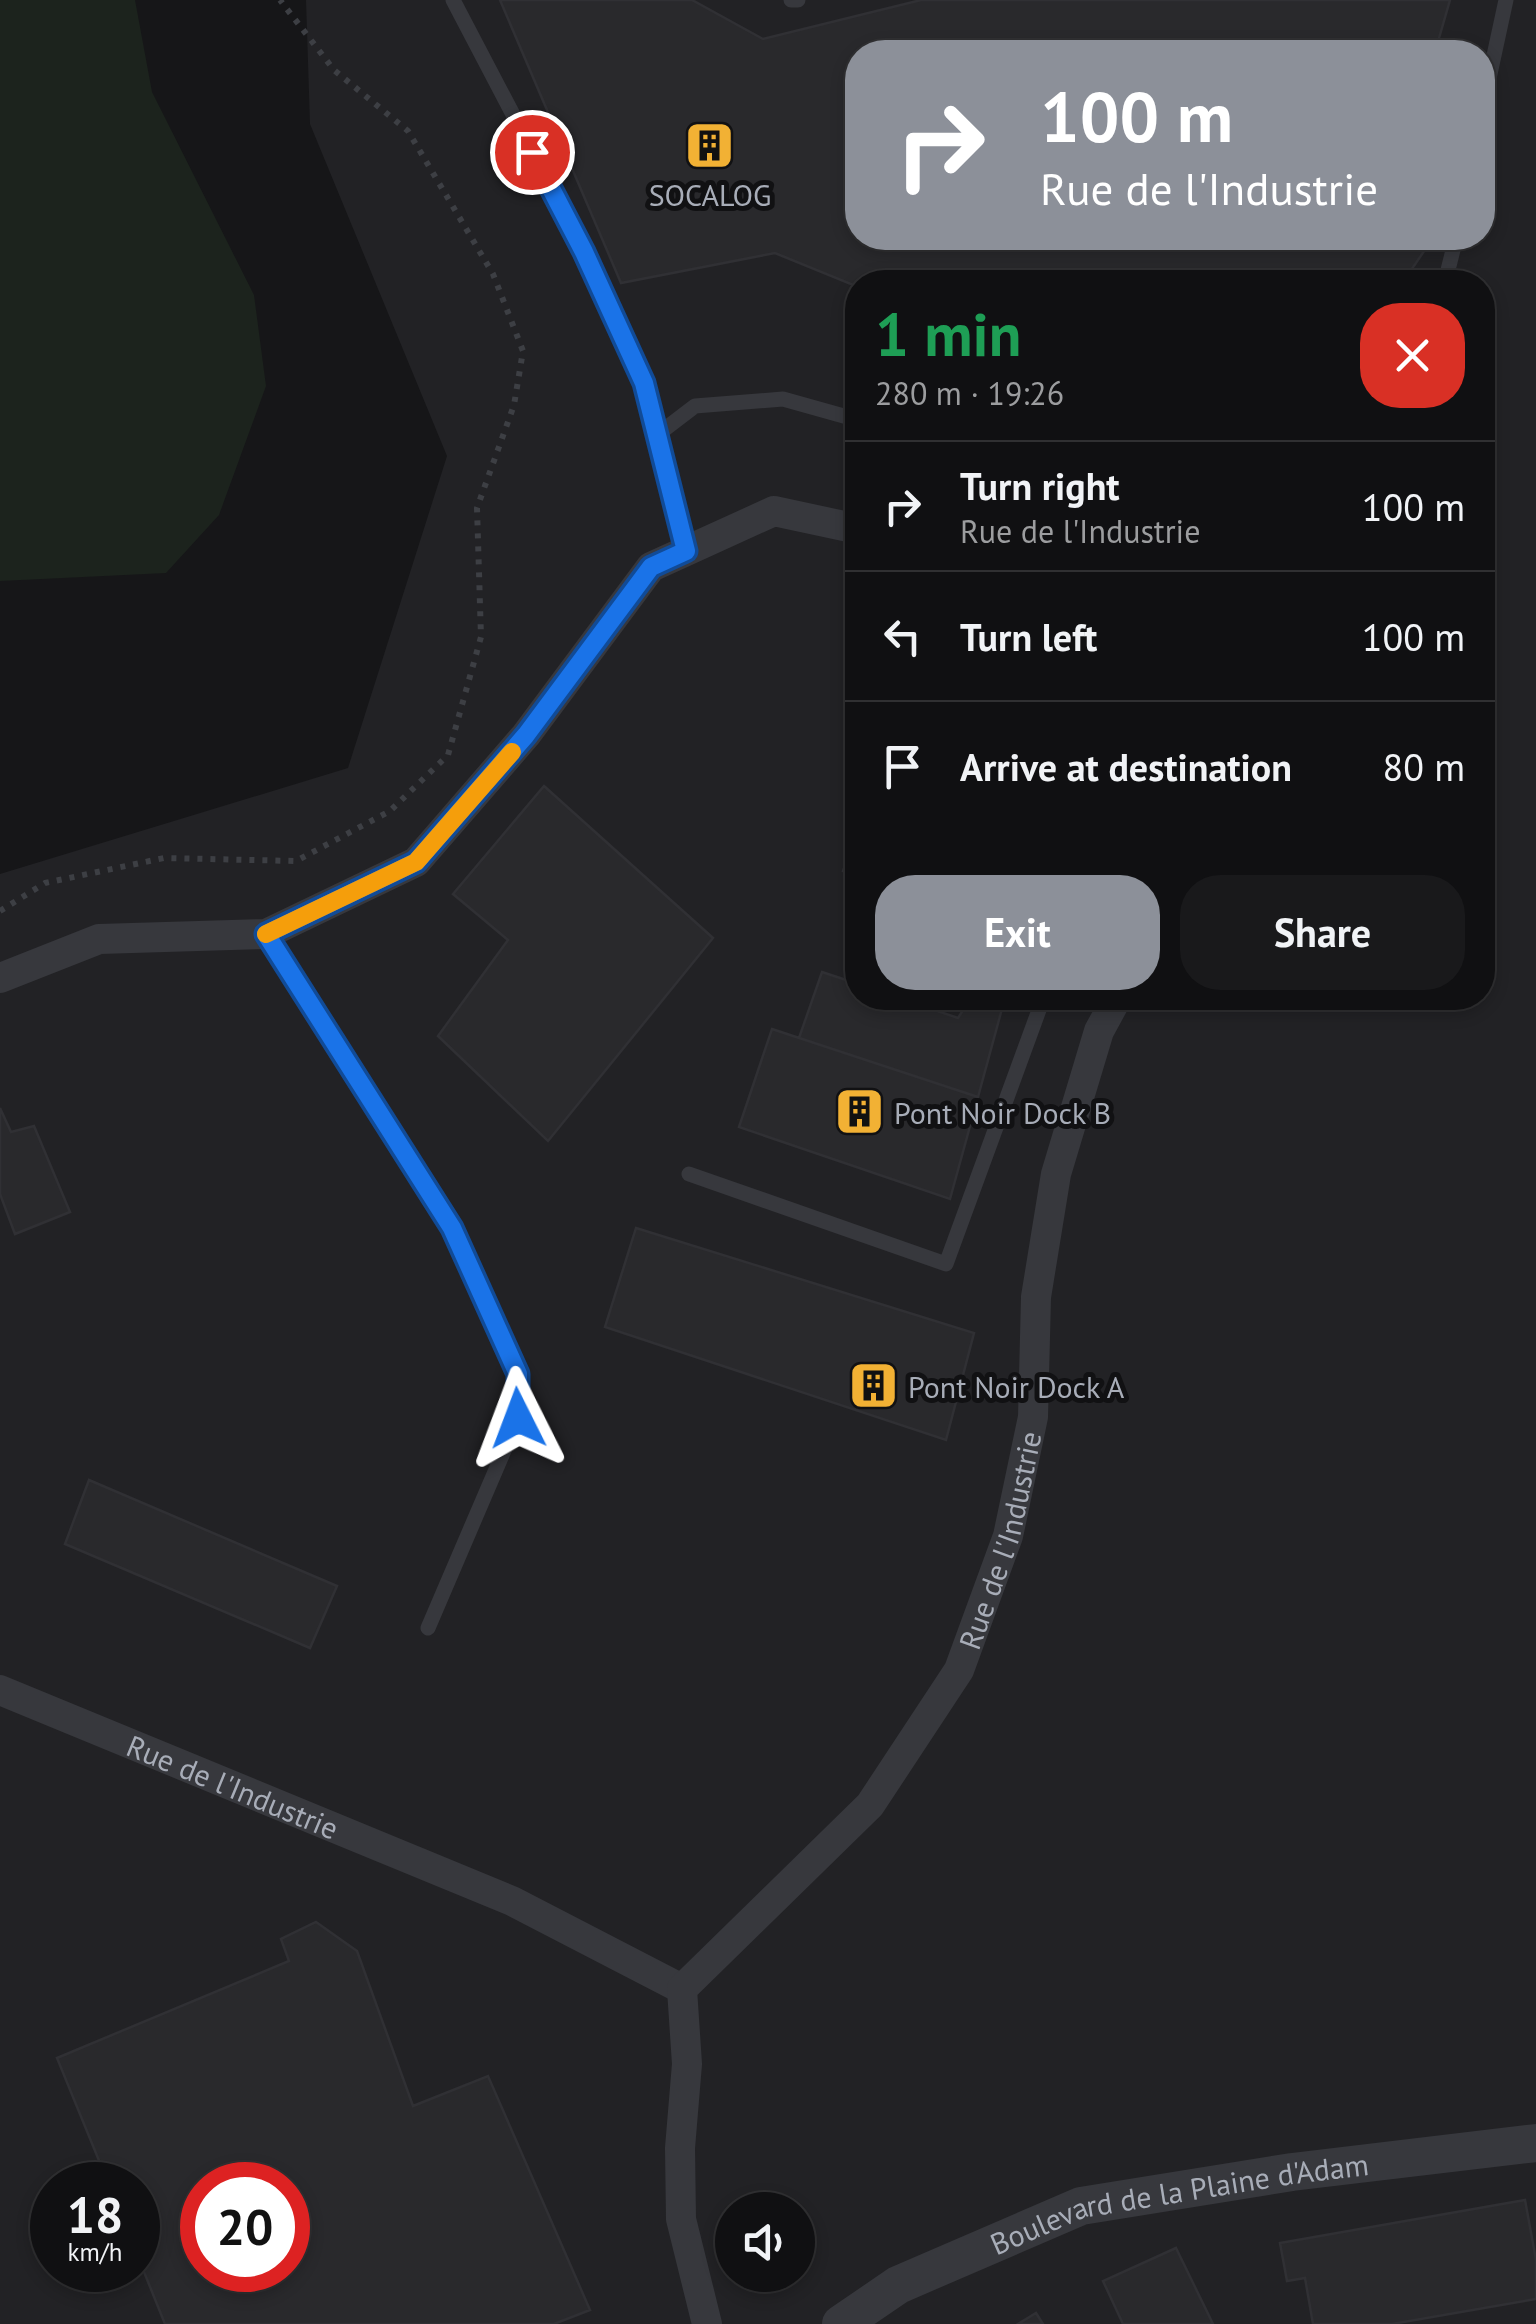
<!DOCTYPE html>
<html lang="en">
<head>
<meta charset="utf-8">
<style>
	body { margin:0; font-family:"PT Sans",sans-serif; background:#19191b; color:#f1f3f6; height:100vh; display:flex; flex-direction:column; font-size:38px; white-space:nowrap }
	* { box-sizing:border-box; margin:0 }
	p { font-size:32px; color:#9c9d9f }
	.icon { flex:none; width:55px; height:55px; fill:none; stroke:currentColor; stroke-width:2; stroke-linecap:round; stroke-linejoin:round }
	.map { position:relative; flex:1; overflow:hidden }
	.side { position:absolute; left:845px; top:270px; width:650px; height:740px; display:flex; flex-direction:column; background:#101012; border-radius:40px; box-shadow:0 5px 15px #0003,0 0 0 2px #303032 }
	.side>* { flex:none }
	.top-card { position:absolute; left:845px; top:40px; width:650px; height:210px; border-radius:40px; box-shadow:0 5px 15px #0003,0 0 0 2px #303032; background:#8c9099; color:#fff; overflow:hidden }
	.controls { position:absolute; left:715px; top:2192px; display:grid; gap:20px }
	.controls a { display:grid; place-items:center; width:100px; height:100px; border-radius:50%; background:#101012; box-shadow:0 5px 15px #0003,0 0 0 2px #303032; font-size:50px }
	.speed { position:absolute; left:30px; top:2162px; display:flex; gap:20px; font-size:50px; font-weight:700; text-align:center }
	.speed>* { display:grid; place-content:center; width:130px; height:130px; border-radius:50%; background:#101012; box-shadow:0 5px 15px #0003,0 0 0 2px #303032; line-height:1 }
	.speed small { font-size:25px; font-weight:400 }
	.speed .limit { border:15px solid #d22; background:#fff; color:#111 }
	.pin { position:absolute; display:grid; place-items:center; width:85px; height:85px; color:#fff; margin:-42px; border:5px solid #fff; border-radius:50%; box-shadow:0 2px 10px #0007 }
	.me { position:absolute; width:110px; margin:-55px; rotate:357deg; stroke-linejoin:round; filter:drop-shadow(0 0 8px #0008) }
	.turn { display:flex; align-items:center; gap:35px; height:210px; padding:0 30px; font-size:45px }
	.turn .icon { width:130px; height:130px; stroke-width:2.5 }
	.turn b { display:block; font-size:70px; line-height:85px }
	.round { display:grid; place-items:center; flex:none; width:105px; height:105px; border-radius:40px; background:#19191b }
	.head { display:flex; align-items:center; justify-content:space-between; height:170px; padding:0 30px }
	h1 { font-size:60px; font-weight:700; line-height:75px; color:#1e9e55 }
	.primary-button { display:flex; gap:20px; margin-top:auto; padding:20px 30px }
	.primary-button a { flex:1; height:115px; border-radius:40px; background:#8c9099; color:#fff; font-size:40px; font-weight:700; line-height:115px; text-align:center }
	.primary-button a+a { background:#19191b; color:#f1f3f6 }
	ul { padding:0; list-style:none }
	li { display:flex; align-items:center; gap:30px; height:130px; padding:0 30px; border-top:2px solid #303032 }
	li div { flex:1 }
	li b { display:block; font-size:38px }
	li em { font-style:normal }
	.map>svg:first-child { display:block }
</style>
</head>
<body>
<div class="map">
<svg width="1536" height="2324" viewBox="0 0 1536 2324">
	<rect width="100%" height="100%" fill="#161618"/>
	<!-- built -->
	<path fill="#222225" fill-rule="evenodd" d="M306,0H1536V2324H0V874L348,768L447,456L310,124ZM858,52H1482V238H858ZM858,282H1482V998H858ZM52,2185H138V2270H52ZM202,2185H288V2270H202ZM732,2210H798V2275H732Z"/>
	<!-- green -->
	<path fill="#1c231d" d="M0,0H135L152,92L254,295L266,386L219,515L166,573L0,581Z"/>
	<!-- building -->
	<path fill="#29292c" stroke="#303034" stroke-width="2.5" fill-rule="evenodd" d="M500,0H692L763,39L921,0H1450L1435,52H858V238H1433L1403,282H858V287L775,253L621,283Z
		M544,786L713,938L548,1141L438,1036L508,940L453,894Z
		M858,829V877L843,871Z
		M822,972L858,984V998H899L958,1018L971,998L1003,1005L978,1097L799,1038Z
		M772,1029L978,1097L950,1199L739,1127Z
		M0,1108L11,1132L34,1126L70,1212L15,1234L0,1194Z
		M636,1228L974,1333L946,1440L605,1327Z
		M89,1480L337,1586L310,1648L65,1544Z
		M316,1922L357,1951L413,2106L488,2076L590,2310L554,2324H165L138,2257V2185H109L57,2058L289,1961L281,1939ZM202,2185H288V2270H202Z
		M1525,2200L1536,2260V2299L1392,2324H1313L1305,2278L1287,2281L1280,2243Z
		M1176,2248L1213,2324H1123L1103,2281Z
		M1036,2313L1043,2324H1018Z"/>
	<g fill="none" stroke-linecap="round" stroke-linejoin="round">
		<!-- path -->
		<path stroke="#3d3f44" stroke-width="6" stroke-dasharray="5 8" stroke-linecap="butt" d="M0,911L45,883L164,858L296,861L390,811L448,755L481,637L477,508L514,405L523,351L493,274L408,131L334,70L280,0"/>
		<!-- service -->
		<path stroke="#37383d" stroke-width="15" d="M453,0L585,252L644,383L686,551
			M791,0H798
			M1482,111L1506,0
			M1445,282L1456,238
			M657,435L695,406L783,399L858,420
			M266,934L452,1228L519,1374L518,1418L428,1628
			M689,1174L946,1264L1039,1010L1036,998"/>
		<!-- minor -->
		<g stroke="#37383d" stroke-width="30">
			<path d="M0,978L99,939L266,934L416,862L526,735L651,567L774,511L858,529"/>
			<path id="s1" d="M0,1690L512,1901L682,1989"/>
			<path id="s2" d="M707,2324L681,2219L680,2148L687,2064L682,1989L870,1805L959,1670L1008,1536L1033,1417L1036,1297L1056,1174L1099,1031L1117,998"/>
		</g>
		<!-- tertiary -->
		<path stroke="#37383d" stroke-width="38" id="s3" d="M841,2324L898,2285L1081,2206L1292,2172L1536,2143"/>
	</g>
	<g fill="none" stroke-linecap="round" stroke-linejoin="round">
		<defs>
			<path id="route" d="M518,1418V1374L452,1228L266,934L416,862L526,735L651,567L686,551L644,383L584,252L532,152"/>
		</defs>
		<!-- route casing -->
		<use href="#route" stroke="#114b97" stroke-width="25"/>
		<!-- route -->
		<use href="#route" stroke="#1a73e8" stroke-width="18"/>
		<!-- slow -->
		<path stroke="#f59e0b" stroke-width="18" d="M266,934L416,862L512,752"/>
	</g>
	<!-- icons -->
	<defs>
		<symbol id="building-square" viewBox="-11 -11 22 22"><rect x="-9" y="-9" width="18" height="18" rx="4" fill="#f2b134" stroke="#111113"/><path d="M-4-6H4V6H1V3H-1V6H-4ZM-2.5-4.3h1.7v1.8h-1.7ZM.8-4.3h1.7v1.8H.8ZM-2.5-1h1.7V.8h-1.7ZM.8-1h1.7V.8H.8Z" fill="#111"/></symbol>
	</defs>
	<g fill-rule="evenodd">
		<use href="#building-square" x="682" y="118" width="55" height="55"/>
		<use href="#building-square" x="832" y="1084" width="55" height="55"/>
		<use href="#building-square" x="846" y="1358" width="55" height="55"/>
	</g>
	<g text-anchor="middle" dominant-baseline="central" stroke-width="10" stroke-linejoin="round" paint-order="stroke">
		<!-- poi labels -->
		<g font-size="30" fill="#a8adb8" stroke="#111113" text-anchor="start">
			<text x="710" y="194" text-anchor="middle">SOCALOG</text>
			<text x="894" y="1112">Pont Noir Dock B</text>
			<text x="908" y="1386">Pont Noir Dock A</text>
		</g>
		<!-- street labels -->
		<g font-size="30" fill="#a8adb8" stroke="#111113">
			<text stroke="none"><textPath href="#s2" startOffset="900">Rue de l'Industrie</textPath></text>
			<text stroke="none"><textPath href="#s1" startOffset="252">Rue de l'Industrie</textPath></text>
			<text stroke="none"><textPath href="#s3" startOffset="365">Boulevard de la Plaine d'Adam</textPath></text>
		</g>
	</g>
</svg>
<div class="controls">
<a><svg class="icon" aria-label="sound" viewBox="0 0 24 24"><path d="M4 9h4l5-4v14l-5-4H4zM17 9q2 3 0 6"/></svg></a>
</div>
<div class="speed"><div>18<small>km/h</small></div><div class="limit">20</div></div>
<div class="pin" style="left:532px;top:152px;background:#d93025"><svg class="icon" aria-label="arrive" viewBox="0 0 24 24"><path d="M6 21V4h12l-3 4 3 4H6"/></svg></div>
<svg class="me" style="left:518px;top:1418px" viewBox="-20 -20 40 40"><path d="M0-17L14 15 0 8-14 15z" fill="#1a73e8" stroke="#fff" stroke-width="4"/></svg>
<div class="top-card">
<div class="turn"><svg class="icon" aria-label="right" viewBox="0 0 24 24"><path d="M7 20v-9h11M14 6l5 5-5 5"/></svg><div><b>100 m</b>Rue de l'Industrie</div></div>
</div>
<section class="side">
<div class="head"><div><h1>1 min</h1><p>280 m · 19:26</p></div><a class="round" style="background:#d93025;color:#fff"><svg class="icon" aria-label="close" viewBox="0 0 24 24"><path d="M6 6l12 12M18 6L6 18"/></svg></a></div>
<ul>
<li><svg class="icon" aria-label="right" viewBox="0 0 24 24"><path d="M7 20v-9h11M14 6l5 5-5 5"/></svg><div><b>Turn right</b><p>Rue de l'Industrie</p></div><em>100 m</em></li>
<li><svg class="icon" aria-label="left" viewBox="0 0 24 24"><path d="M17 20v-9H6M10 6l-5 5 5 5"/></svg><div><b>Turn left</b></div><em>100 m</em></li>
<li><svg class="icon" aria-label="arrive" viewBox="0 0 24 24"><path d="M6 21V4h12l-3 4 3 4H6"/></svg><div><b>Arrive at destination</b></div><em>80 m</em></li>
</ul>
<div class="primary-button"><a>Exit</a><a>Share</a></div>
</section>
</div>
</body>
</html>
